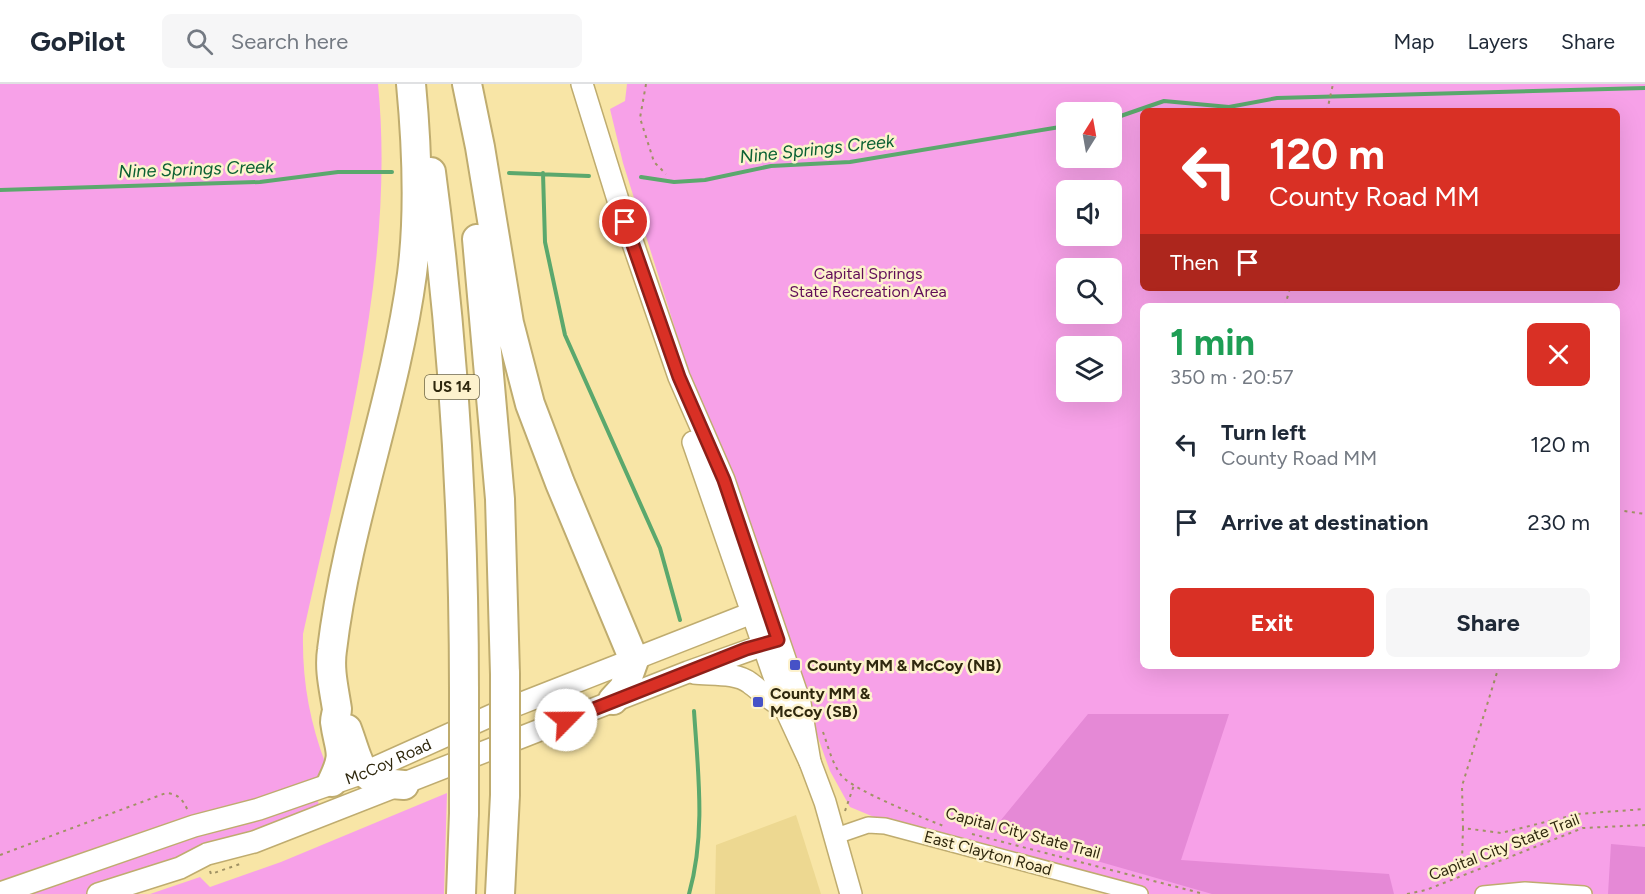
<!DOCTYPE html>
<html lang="en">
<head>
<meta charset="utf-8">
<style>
	body { margin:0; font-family:Figtree,sans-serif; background:#f6f6f7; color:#1f2937; height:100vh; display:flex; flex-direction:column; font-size:22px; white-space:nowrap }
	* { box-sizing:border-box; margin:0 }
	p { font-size:20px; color:#747a83 }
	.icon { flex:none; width:33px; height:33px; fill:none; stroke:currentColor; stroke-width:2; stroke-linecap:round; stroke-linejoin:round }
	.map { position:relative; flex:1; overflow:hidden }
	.drawer { position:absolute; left:1140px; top:219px; width:480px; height:366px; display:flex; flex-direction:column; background:#fff; border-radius:9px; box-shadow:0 6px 24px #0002 }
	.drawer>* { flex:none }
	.hud { position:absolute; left:1140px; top:24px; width:480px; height:183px; border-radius:9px; box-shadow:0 6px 24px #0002; background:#d93025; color:#fff; overflow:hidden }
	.needle { width:39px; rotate:11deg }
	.tools { position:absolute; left:1056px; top:18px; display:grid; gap:12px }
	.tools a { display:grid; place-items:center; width:66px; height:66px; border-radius:9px; background:#fff; box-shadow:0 6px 24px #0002; font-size:30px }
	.pin { position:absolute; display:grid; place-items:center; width:51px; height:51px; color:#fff; margin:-26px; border:3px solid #fff; border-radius:50%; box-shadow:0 2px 6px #0007 }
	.me { position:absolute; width:66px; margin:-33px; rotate:67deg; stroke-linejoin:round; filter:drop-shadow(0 0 4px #0008) }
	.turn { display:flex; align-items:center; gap:21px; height:126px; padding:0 30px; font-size:27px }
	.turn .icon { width:78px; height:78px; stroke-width:2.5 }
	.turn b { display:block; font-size:42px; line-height:51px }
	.then { display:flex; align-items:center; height:57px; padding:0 30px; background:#0003; gap:12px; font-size:22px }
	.round { display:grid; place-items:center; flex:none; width:63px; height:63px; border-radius:9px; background:#f6f6f7 }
	.headline { display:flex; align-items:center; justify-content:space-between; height:102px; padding:0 30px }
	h1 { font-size:36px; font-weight:700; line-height:45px; color:#1e9e55 }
	.primary-button { display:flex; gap:12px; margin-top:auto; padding:12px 30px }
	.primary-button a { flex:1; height:69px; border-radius:9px; background:#d93025; color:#fff; font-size:24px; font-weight:700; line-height:69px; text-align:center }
	.primary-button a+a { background:#f6f6f7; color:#1f2937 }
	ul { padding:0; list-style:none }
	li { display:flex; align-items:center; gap:18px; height:78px; padding:0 30px }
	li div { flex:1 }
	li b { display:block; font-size:22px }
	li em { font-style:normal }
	header { display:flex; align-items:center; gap:36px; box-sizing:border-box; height:84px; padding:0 30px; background:#fff; border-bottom:2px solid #e0e1e3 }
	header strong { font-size:28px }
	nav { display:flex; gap:33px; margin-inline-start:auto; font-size:21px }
	.search { width:420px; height:54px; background:#f6f6f7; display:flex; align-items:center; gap:15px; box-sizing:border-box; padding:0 21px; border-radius:9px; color:#747a83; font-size:22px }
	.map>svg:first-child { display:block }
</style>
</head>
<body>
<header>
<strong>GoPilot</strong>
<div class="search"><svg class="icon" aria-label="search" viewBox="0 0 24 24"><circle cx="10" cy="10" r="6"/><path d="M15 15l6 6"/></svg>Search here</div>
<nav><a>Map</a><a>Layers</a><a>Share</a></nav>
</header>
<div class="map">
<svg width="1645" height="810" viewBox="0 0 1645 810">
	<rect width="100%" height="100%" fill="#f8e5a6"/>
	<!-- built -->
	<path fill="#edd891" d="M796,731L821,810H715L716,761Z"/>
	<!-- green -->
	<path fill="#f7a1e8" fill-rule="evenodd" d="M0,0H378C396,183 342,372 303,550C302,600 311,645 330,691L103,767L0,797Z
		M627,0H1645V810H1140L985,766L909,740L874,733L850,723L830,687L704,337L623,79L610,25L625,17ZM1143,27H1617V204H1143ZM1066,28H1112V74H1066ZM1066,106H1112V152H1066ZM1066,184H1112V230H1066ZM1143,222H1617V582H1143ZM1066,262H1112V308H1066Z
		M447,709L444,810H150L200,793L210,803L281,778Z
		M317,715L323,732L99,810H19L109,777Z"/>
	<!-- forest -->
	<path fill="#e589d6" d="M1088,630H1229L1181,776L1389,790L1394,810H1212L992,747Z
		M1611,760L1645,763V810H1608Z"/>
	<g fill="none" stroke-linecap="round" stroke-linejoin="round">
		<!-- stream -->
		<path stroke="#5ba86d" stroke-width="4" d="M1112,35L1164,17L1229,23L1277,14L1645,4
			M509,89L589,92
			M543,89L545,158L565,251L660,464L680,536
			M641,93L674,98L705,96L771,82L850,78L1066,42
			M0,106L260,98L338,88H392
			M689,810C706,750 698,688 694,627"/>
		<defs>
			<path id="street" d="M836,752L868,741L885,742L1140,810
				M1483,810L1525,806L1584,810"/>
			<g id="secondary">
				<path d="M582,0L618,116L679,293L724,396L800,619L810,678"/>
				<path d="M693,358L785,624L810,678L825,718L851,810"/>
				<path d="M694,589C711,591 736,588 750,599C762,608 771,617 785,624"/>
				<path id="s1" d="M0,809L194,742L259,725L363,689L499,628L767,523"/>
				<path d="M98,810L180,784L207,770L254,758L688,588L778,556"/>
			</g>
			<path id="highway" d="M467,0L480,63L509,239L530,320L560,399L634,576L624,604L613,616
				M431,88C454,260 464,434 464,607
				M477,155L500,415L505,590
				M347,645C362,685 357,698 404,701
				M332,698C347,667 339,668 335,638C335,633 337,629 337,625C334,605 329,586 332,566C347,439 395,317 412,190C420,127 417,63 411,0
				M461,810L464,729
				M500,810L505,711"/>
		</defs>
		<!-- street casing -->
		<use href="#street" stroke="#bfac6f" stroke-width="18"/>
		<!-- secondary casing -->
		<use href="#secondary" stroke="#bfac6f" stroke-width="24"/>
		<!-- highway casing -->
		<use href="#highway" stroke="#bfac6f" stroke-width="32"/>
		<!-- path -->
		<path stroke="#a09264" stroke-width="2" stroke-dasharray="3 4.5" stroke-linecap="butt" d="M646,0L640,34L654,78L666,90
			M1327,27L1333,0
			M1285,222L1290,204
			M1617,426L1645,430
			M1499,582L1462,702L1463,744L1501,749L1578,730L1645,725
			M823,648C828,662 832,679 841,691C852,706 926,735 946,743
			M845,727L854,701
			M1463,744L1462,777L1466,788
			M972,750L1204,810
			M0,771L166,709C179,710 183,716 188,727
			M210,787L211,790L240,780
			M1407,810L1426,806L1583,744L1645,741"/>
		<!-- street -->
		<use href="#street" stroke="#fff" stroke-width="15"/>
		<!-- secondary -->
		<use href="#secondary" stroke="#fff" stroke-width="21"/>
		<!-- highway -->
		<use href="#highway" stroke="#fff" stroke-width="28"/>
		<defs>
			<path id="highway-bridge" d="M505,590V711
				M464,729V607"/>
		</defs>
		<!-- highway-bridge casing -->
		<use href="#highway-bridge" stroke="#bfac6f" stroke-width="32" stroke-linecap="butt"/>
		<!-- highway-bridge -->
		<use href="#highway-bridge" stroke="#fff" stroke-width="28"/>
	</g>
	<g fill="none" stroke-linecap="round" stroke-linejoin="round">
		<defs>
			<path id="route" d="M566,636L746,565L778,556L724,396L679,293L625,138"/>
		</defs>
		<!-- route casing -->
		<use href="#route" stroke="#8d1f18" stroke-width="15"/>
		<!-- route -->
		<use href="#route" stroke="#d93025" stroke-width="10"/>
	</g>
	<!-- markers -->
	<g fill="#4652c7" stroke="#fdf2cd" stroke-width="2">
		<rect x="789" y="575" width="12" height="12" rx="3"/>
		<rect x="752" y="612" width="12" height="12" rx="3"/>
	</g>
	<g text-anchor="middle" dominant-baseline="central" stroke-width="5" stroke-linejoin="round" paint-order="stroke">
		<!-- shield labels -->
		<rect fill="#fdf2cd" stroke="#6d6547" stroke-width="1.5" x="425" y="291" width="54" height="24" rx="4.5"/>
		<g font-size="15" font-weight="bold" fill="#2f280e">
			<text x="452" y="303">US 14</text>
		</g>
		<!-- park labels -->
		<g font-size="16" fill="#610d58" stroke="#fdf2cd">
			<text x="868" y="189">Capital Springs<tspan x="868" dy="18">State Recreation Area</tspan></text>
		</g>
		<!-- poi labels -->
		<g font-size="16" font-weight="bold" fill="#2f280e" stroke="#fdf2cd" text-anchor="start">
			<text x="807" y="581">County MM &amp; McCoy (NB)</text>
			<text x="770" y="609">County MM &amp;<tspan x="770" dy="18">McCoy (SB)</tspan></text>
		</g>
		<!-- street labels -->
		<g font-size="16" fill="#2f280e" stroke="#fdf2cd">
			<text stroke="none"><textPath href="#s1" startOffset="410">McCoy Road</textPath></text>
			<text transform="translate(1023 749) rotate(15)">Capital City State Trail</text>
			<text transform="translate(1504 763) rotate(-21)">Capital City State Trail</text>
			<text transform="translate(988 769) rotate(15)">East Clayton Road</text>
		</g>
		<!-- water labels -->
		<g font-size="18" font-style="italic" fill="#0b6133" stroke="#fdf2cd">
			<text transform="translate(817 65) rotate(-6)">Nine Springs Creek</text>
			<text transform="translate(196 85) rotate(-2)">Nine Springs Creek</text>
		</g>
	</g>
</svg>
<div class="tools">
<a><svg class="needle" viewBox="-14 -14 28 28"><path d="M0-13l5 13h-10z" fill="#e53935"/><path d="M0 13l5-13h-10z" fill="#747a83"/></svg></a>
<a><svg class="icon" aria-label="sound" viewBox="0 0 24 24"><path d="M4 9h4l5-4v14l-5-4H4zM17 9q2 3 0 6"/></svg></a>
<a><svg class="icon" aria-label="search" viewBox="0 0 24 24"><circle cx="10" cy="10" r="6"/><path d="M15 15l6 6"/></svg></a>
<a><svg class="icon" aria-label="layers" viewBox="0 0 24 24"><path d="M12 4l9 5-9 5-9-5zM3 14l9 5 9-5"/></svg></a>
</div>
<div class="pin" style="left:625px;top:138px;background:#d93025"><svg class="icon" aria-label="arrive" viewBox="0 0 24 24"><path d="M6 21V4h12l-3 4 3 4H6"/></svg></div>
<svg class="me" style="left:566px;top:636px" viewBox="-20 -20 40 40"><circle r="19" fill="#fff"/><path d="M0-13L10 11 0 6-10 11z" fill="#d93025"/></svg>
<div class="hud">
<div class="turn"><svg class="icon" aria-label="left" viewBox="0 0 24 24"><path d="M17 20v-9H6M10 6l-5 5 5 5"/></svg><div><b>120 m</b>County Road MM</div></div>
<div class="then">Then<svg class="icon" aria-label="arrive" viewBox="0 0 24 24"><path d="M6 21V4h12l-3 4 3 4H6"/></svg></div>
</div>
<section class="drawer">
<div class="headline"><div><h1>1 min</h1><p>350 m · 20:57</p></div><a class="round" style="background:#d93025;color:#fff"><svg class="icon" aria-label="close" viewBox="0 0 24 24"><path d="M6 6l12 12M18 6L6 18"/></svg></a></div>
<ul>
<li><svg class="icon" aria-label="left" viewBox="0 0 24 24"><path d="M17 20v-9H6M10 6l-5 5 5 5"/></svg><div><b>Turn left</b><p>County Road MM</p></div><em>120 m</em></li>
<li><svg class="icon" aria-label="arrive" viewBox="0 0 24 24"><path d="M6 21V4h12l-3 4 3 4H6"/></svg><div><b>Arrive at destination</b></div><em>230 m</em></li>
</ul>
<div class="primary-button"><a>Exit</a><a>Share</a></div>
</section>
</div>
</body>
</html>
